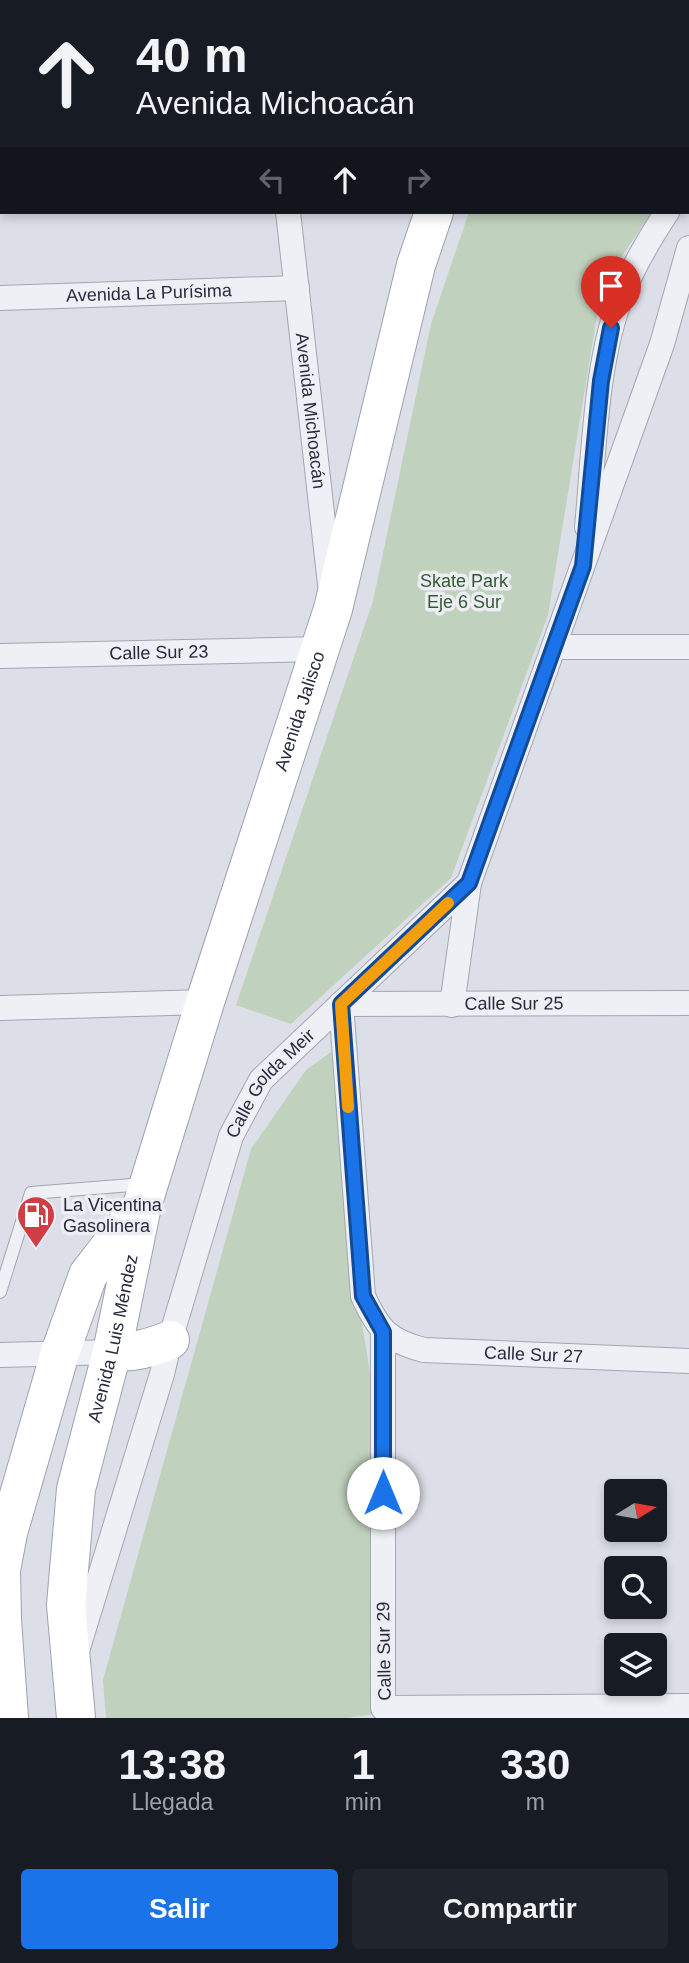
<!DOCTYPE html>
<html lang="es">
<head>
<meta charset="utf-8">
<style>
	body { margin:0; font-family:Helvetica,sans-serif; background:#20242c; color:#f1f3f6; height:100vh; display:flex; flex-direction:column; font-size:26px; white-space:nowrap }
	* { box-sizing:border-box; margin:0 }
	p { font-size:23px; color:#9ea1a6 }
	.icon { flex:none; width:38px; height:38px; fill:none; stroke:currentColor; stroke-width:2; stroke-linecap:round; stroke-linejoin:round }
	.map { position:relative; height:1718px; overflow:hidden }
	.sheet { display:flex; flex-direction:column; background:#171b24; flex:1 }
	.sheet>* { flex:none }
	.banner { position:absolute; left:0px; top:0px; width:690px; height:214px; box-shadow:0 4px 10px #0003; background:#171b24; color:#f1f3f6; overflow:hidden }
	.needle { width:46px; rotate:79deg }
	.tools { position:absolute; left:604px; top:1479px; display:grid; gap:14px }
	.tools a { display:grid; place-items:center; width:63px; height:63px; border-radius:7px; background:#171b24; box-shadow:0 4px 10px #0003; font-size:35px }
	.pin { position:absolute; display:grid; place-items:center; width:60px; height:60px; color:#fff; margin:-72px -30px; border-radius:50% 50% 50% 0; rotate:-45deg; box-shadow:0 0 7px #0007 }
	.pin .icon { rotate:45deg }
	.me { position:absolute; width:77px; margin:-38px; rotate:0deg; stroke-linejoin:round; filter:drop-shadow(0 0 5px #0008) }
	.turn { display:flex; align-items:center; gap:24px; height:147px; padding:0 21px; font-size:32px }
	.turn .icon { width:91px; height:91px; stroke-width:2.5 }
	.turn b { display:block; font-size:49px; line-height:60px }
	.lanes { display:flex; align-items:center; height:66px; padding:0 21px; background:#0003; justify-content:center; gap:35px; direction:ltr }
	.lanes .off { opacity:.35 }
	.eta { display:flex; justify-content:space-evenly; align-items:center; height:119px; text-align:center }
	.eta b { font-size:42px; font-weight:700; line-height:49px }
	.action { display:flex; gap:14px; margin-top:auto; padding:14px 21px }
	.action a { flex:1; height:80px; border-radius:7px; background:#1a73e8; color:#fff; font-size:28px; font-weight:700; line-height:80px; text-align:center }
	.action a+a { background:#20242c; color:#f1f3f6 }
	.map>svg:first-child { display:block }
</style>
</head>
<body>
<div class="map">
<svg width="689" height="1718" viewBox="0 0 689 1718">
	<rect width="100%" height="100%" fill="#dcdfe7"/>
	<!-- built -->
	<path fill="#caced9" d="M0,0H227V2H2V76Z"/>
	<!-- green -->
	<path fill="#c0d1bd" d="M541,0H663L672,2H540Z
		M688,5L689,156L688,158Z
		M469,212H652L602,285L548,615L451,878L291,1024L236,1005L373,601L431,324Z
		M331,1052L343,1087L356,1288L371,1378L377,1714L346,1718H106L103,1680L251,1149L306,1070Z"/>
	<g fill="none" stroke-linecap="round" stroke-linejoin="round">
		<defs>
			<path id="lane" d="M432,2V0
				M0,1292L31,1193L144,1184"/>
			<g id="street">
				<path d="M262,0V2"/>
				<path d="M688,179L689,177"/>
				<path id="s1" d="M288,212L330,584"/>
				<path id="s2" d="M0,298L297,288"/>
				<path d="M587,527C594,456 595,359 623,292C634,264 650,238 667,212"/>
				<path d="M555,647H689"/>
				<path id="s3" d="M0,656L320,649"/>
				<path id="s4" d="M341,1004L363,1296C378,1329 388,1341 424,1350L689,1361"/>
				<path id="s5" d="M341,1004L689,1003"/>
				<path d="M452,1005L469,883"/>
				<path d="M0,1008L205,1002"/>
				<path d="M383,1332V1708L689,1706"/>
				<path d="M0,1355L112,1352"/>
				<path id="s6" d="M77,1651L162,1374L170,1340L231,1136L261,1080L469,883L662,344L689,248"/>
			</g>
			<g id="primary">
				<path d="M503,2L504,0"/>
				<path d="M112,1352C133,1353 150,1348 170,1340"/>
				<path d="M9,1718L2,1620L1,1570L8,1533L60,1353L88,1275L136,1213"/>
				<path id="s7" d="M76,1718L66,1605L76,1489L112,1352L142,1206L205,1002L333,609L416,265L434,212"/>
			</g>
		</defs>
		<!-- lane casing -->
		<use href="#lane" stroke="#a2a6b1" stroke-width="14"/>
		<!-- street casing -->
		<use href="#street" stroke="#a2a6b1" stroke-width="26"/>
		<!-- primary casing -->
		<use href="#primary" stroke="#9ca2b2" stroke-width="40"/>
		<!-- lane -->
		<use href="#lane" stroke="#eff0f5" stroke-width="12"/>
		<!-- street -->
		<use href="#street" stroke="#eff0f5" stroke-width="24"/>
		<!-- primary -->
		<use href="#primary" stroke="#fff" stroke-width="38"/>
	</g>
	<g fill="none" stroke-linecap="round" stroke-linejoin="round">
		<defs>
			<path id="route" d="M383,1493V1332L363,1296L341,1004L469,883L583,566L601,381L611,328"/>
		</defs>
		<!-- route casing -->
		<use href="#route" stroke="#114b97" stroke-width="18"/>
		<!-- route -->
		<use href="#route" stroke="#1a73e8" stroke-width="12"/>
		<!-- slow -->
		<path stroke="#f59e0b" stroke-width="12" d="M348,1107L341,1004L448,903"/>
	</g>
	<!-- icons -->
	<defs>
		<symbol id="fuel-pin" viewBox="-11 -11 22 30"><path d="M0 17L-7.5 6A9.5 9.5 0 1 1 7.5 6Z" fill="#ce3f45" stroke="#eceef4"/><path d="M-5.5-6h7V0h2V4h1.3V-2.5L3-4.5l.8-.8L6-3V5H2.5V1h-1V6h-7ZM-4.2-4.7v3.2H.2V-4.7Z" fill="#fff"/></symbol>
	</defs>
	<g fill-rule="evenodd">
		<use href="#fuel-pin" x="14" y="1193" width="44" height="60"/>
	</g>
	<g text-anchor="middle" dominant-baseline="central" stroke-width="7" stroke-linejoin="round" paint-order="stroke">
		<!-- street labels -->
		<g font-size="18" fill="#262c3d" stroke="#eceef4">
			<text stroke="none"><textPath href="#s2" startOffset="149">Avenida La Purísima</textPath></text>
			<text stroke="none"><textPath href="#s1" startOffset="200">Avenida Michoacán</textPath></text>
			<text stroke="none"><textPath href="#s3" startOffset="159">Calle Sur 23</textPath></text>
			<text stroke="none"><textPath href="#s7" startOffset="1040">Avenida Jalisco</textPath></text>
			<text stroke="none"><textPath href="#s5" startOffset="173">Calle Sur 25</textPath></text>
			<text stroke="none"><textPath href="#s6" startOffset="604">Calle Golda Meir</textPath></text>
			<text stroke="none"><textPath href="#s7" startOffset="385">Avenida Luis Méndez</textPath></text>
			<text stroke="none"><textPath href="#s4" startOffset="488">Calle Sur 27</textPath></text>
			<text transform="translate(384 1651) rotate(-91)">Calle Sur 29</text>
		</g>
		<!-- park labels -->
		<g font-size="18" fill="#365933" stroke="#eceef4">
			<text x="464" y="581">Skate Park<tspan x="464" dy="21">Eje 6 Sur</tspan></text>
		</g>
		<!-- poi labels -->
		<g font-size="18" fill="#262c3d" stroke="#eceef4" text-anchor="start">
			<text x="63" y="1205">La Vicentina<tspan x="63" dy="21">Gasolinera</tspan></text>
		</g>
	</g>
</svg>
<div class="tools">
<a><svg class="needle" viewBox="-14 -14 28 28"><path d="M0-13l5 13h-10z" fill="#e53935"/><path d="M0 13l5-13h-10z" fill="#9ea1a6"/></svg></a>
<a><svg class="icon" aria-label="search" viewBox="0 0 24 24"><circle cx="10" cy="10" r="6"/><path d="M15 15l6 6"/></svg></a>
<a><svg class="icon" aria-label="layers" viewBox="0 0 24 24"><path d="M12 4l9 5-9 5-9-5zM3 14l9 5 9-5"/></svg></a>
</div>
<div class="pin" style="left:611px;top:328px;background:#d93025"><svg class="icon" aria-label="arrive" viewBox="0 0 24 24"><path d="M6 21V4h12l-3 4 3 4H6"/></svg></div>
<svg class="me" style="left:383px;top:1493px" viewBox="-20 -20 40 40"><circle r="19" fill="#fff"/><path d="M0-13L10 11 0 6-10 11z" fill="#1a73e8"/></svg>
<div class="banner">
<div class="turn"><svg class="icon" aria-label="ahead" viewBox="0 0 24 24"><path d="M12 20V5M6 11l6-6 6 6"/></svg><div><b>40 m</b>Avenida Michoacán</div></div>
<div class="lanes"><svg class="icon off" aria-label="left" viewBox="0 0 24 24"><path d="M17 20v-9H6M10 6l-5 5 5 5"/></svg><svg class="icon" aria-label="ahead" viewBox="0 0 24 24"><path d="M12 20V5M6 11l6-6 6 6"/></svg><svg class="icon off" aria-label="right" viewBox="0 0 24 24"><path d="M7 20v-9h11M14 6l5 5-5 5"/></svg></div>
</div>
</div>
<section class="sheet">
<div class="eta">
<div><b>13:38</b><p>Llegada</p></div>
<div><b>1</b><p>min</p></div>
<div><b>330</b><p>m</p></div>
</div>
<div class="action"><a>Salir</a><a>Compartir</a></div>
</section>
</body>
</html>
